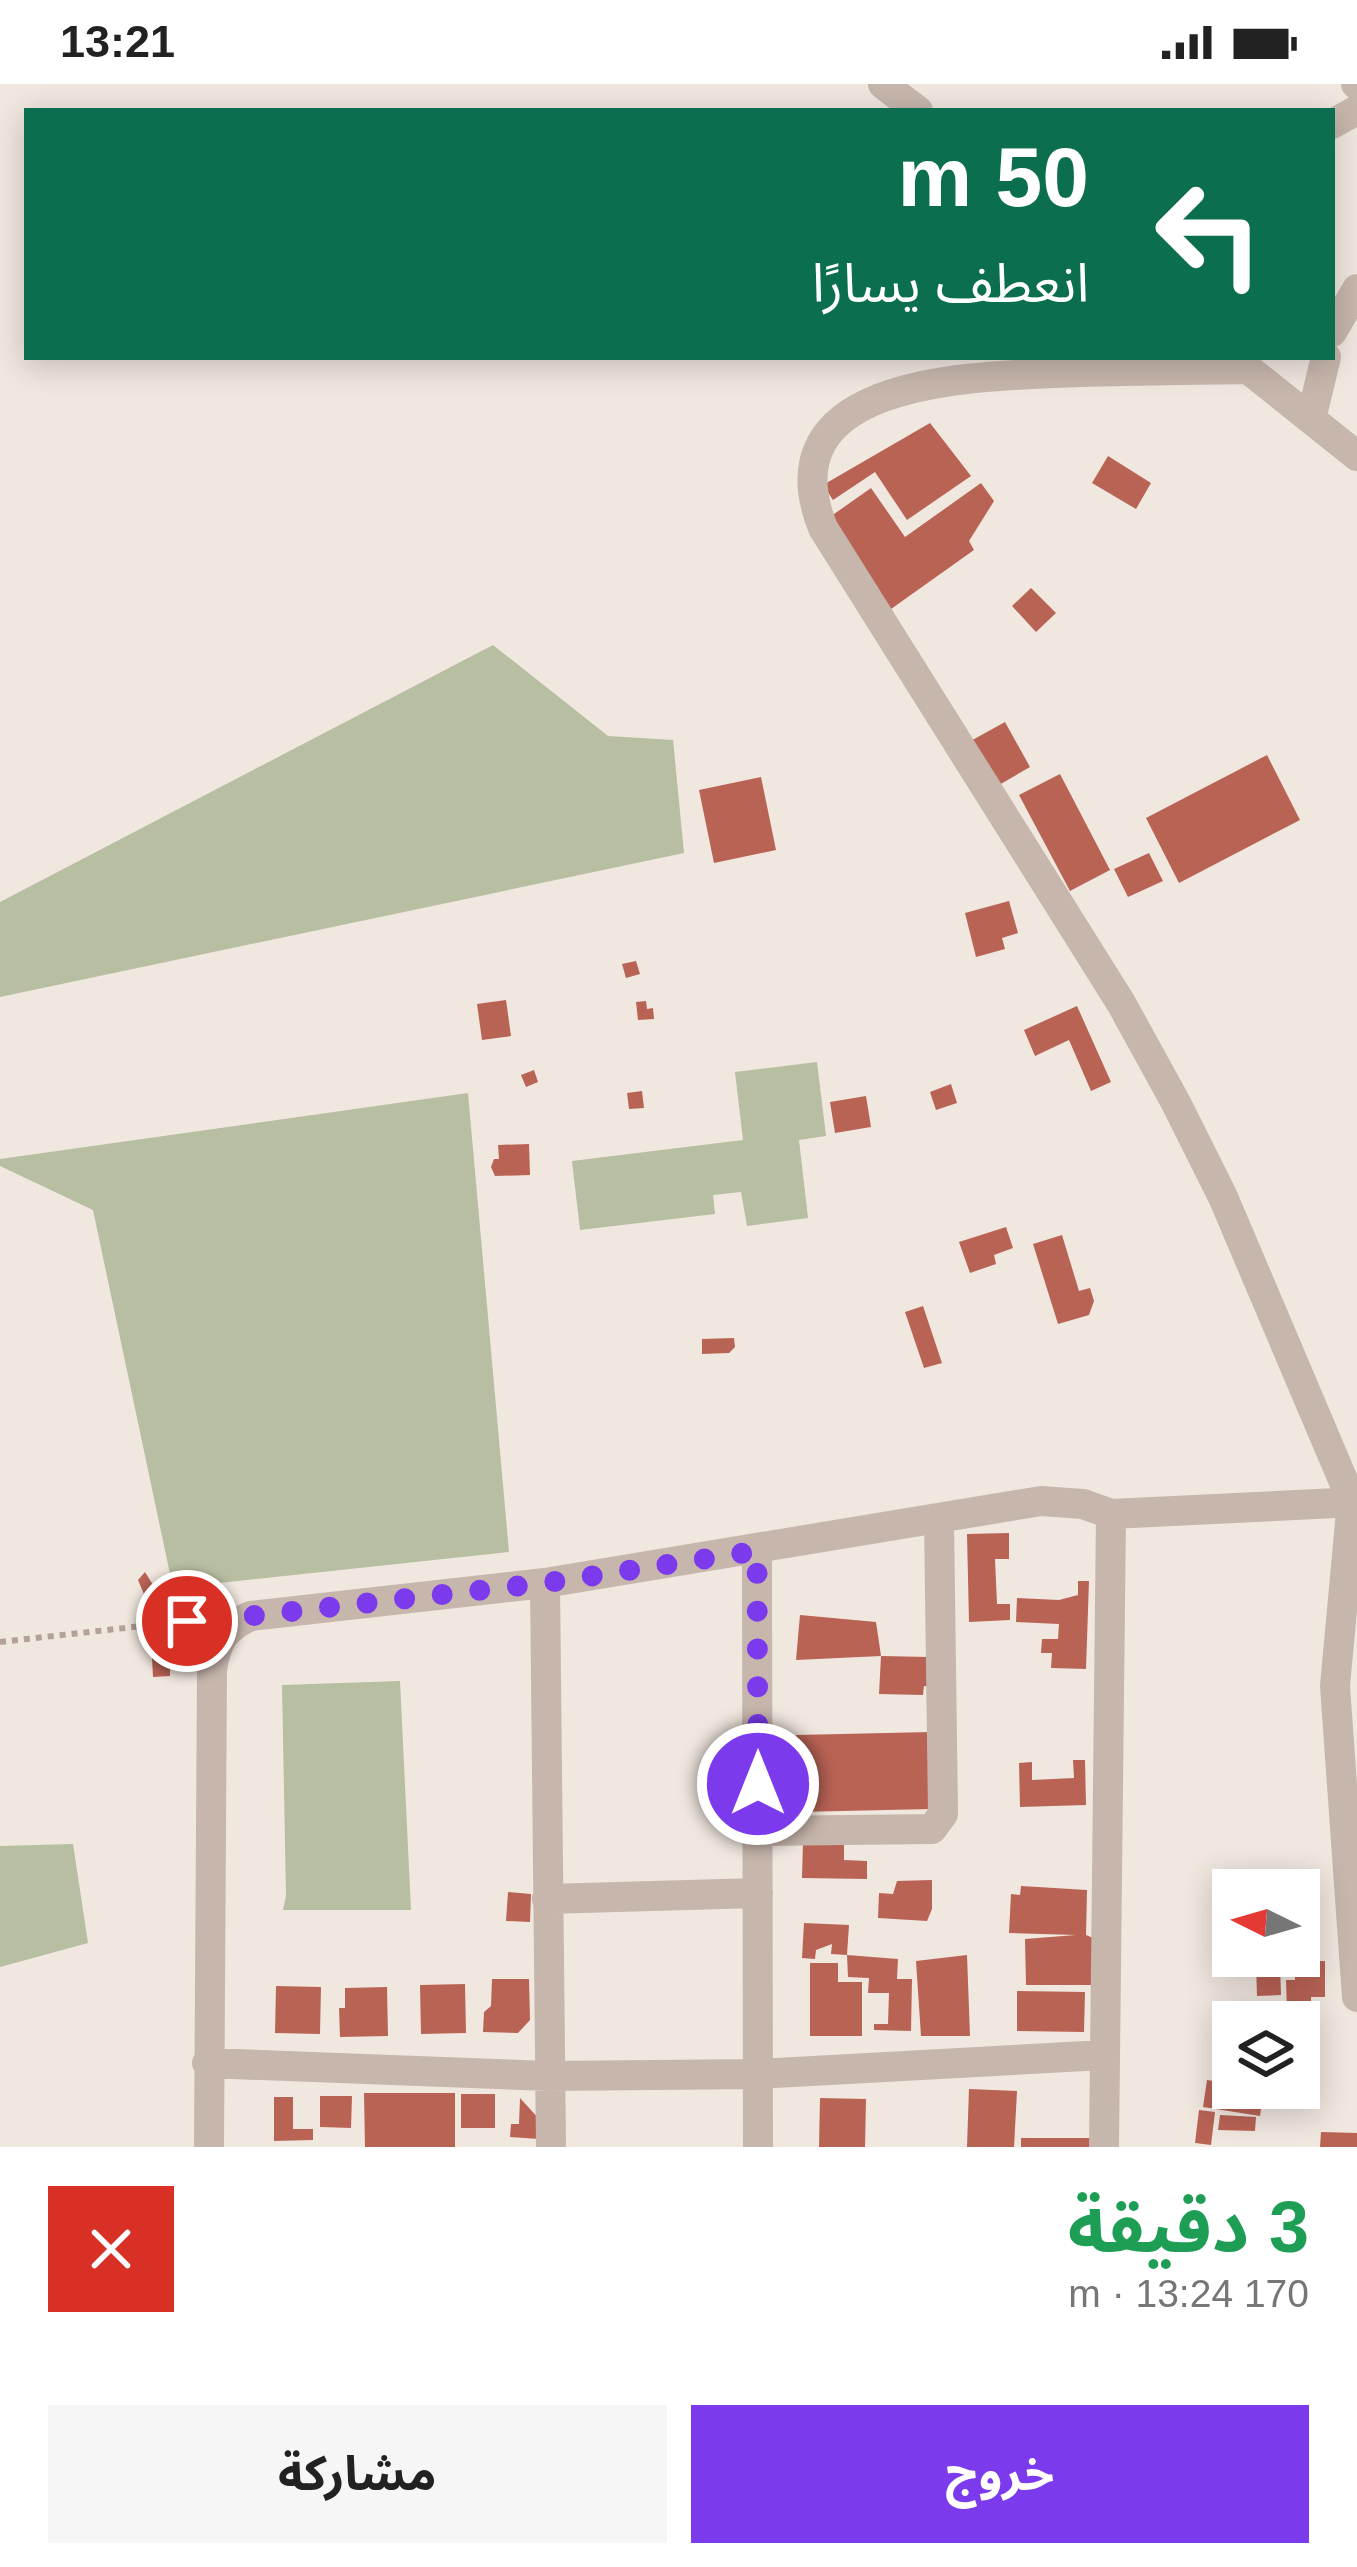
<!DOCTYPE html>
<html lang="ar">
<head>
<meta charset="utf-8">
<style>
	body { margin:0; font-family:Arial,"Noto Sans Arabic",sans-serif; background:#f6f6f6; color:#222; direction:rtl; height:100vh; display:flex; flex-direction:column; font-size:45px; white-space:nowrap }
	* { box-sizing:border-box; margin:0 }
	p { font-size:39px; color:#767676 }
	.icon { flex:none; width:66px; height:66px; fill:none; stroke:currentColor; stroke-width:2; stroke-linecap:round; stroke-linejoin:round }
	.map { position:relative; height:2063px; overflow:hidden; direction:ltr }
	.details { display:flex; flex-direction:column; background:#fff; flex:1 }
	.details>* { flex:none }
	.top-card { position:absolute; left:24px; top:24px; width:1311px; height:252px; border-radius:0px; box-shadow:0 6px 30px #0003; direction:rtl; background:#0b6e4f; color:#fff; overflow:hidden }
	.needle { width:78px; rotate:275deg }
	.fabs { position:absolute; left:1212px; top:1785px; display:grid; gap:24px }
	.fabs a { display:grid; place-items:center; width:108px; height:108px; border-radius:0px; background:#fff; box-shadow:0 6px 30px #0003; font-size:60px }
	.pin { position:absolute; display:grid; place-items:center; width:102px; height:102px; color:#fff; margin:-51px; border:6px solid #fff; border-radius:50%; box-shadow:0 3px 12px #0007 }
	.me { position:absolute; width:132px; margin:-66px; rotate:0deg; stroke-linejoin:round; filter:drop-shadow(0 0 9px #0008) }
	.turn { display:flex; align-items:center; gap:42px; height:252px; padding:0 48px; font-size:54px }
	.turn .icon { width:156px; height:156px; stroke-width:2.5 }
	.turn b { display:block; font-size:84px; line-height:102px }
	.round { display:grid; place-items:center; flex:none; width:126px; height:126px; border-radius:0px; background:#f6f6f6 }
	.overview { display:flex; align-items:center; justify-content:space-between; height:204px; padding:0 48px }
	h1 { font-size:72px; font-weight:700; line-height:90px; color:#1e9e55 }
	.cta { display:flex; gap:24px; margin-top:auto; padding:24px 48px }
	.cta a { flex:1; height:138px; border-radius:0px; background:#7c3aed; color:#fff; font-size:48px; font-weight:700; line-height:138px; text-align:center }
	.cta a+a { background:#f6f6f6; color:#222 }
	.status { display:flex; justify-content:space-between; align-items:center; height:84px; padding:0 60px; background:#fff; direction:ltr }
	.status svg { height:33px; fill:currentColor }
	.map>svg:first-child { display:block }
</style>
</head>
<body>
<div class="status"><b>13:21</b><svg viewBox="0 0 49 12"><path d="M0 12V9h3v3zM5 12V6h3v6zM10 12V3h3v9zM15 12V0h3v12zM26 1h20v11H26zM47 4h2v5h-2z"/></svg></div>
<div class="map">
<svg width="1357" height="2063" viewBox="0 0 1357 2063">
	<rect width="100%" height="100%" fill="#f0e7df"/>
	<!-- green -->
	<path fill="#b7bea1" d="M493,561L608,652L673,656L684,769L0,913V818Z
		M817,978L826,1052L799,1056L808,1134L747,1142L741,1108L713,1111L715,1130L580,1146L572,1077L743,1056L735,988Z
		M468,1009L509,1468L173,1504L93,1126L0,1082V1075Z
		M400,1597L411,1826H283L286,1812L282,1601Z
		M73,1760L88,1859L0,1883V1762Z"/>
	<!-- building -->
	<path fill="#b96355" d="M930,339L971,392L907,436L875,388L833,416L823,401Z
		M1108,372L1151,399L1136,425L1092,399Z
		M981,399L994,417L969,457L974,466L891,525L827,435L871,404L905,453Z
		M1031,504L1056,529L1036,548L1012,522Z
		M1005,638L1030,683L992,705L967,659Z
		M1267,671L1300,736L1179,799L1146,734Z
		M1060,690L1110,786L1070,807L1019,711Z
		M761,693L776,766L714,779L699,706Z
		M1149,769L1163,797L1128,813L1114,785Z
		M1009,817L1018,849L1002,854L1005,865L976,873L965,829Z
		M636,877L640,890L626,894L622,880Z
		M506,916L511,952L482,956L477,920Z
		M646,917L647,925L653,924L654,935L638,936L636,918Z
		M1077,922L1111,998L1091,1007L1069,956L1035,972L1024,946Z
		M534,986L538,998L526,1003L521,991Z
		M951,1000L957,1019L936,1026L930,1008Z
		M642,1007L644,1024L629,1025L627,1009Z
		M866,1012L871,1043L835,1049L830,1018Z
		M529,1060L530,1091L495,1092L491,1083L494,1075H499L498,1061Z
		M1006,1143L1013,1164L994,1171L996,1180L970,1189L959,1158Z
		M1062,1151L1079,1207L1090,1204L1094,1217L1089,1231L1058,1240L1033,1160Z
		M923,1222L942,1279L924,1284L905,1228Z
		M734,1254L735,1263L729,1269L702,1270V1255Z
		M1009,1449V1475H995L997,1520H1010V1536L969,1538L967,1450Z
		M145,1488L158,1509L146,1515L138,1496Z
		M1078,1497H1089L1086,1585L1051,1584L1052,1569H1041L1042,1555H1058L1059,1540L1016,1538L1017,1514L1059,1516L1078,1511Z
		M800,1531L876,1538L881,1572L796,1576Z
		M881,1572L929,1573L934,1603L924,1602L923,1611L879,1610Z
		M152,1574H170V1592L153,1593Z
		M931,1648L932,1725L797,1728L796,1651Z
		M1073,1676H1085L1086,1721L1020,1723L1019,1679L1032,1678V1696L1074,1694Z
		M803,1758H844V1776L867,1777V1795L802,1794Z
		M932,1796V1825L927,1837L878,1834L879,1809L893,1810L897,1797Z
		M1021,1802L1087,1806L1086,1851L1093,1854V1901H1026L1025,1855L1076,1851L1009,1849L1011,1810L1020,1811Z
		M508,1808L531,1810L530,1838L506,1837Z
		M804,1839L849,1841L847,1871L831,1870L832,1860L816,1866L815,1875L802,1874Z
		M847,1871L898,1875L897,1895H912L911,1947L874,1946V1940H888L889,1909H868L869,1894L848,1893Z
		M967,1871L970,1952H921L916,1877Z
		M1280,1877L1281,1911L1257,1912L1256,1878Z
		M1295,1877H1325V1913H1311V1929H1287L1286,1896H1295Z
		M810,1879H838V1898H862V1952H810Z
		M492,1895H529L530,1936L518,1949L483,1948L484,1928L491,1922Z
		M465,1900L466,1949L421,1950L420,1901Z
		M276,1902L321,1903L320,1950L275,1949Z
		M387,1903L388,1952L340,1953L339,1924H345V1904Z
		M1017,1907L1085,1908L1084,1948L1017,1947Z
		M1207,1996L1221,1998L1219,2014L1230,2016L1232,2004H1264L1260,2032L1203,2023Z
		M969,2005L1017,2007L1014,2063H967Z
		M364,2009H455V2063H365Z
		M461,2010H495V2044H461Z
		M320,2012H352L351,2044L320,2043Z
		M274,2013H293V2045H313V2056L274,2057Z
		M520,2014L540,2036L539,2055L510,2053L511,2040H519Z
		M820,2014L866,2015L865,2063H819Z
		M1199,2026L1215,2028L1211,2061L1195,2059Z
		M1220,2031L1256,2033L1255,2047L1218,2046Z
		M1321,2048L1357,2049V2063H1320Z
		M1021,2054H1094L1093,2063H1021Z"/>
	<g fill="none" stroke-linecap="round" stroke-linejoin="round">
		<!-- path -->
		<path stroke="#b3a097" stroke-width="6" stroke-dasharray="6 6" stroke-linecap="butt" d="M0,1558L187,1537L197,1541"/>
		<!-- minor -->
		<path stroke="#c7b6ac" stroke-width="30" d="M883,0L918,27
			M1356,0L1357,1
			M1332,40L1357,26
			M1332,248L1357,205
			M1233,273L1357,372
			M1248,285C1184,286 1119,286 1054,289C961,293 765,299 823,444L1121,919L1176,1019L1223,1113L1352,1417L1335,1602L1357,1913
			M1311,335L1326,273
			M757,1467L758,2063
			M545,1499L551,2063
			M758,1747L932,1745L943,1730L939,1435
			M547,1815L758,1809
			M207,1979L548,1992L758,1990L1104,1971
			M209,2063L212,1586C216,1559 224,1543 251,1532L545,1499L1041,1417L1083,1420L1111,1430L1357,1418
			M1104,2063L1111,1430"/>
	</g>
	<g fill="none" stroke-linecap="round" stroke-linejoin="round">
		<!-- route -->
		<path stroke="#7c3aed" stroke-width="21" stroke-dasharray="0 37.8" d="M187,1537L223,1550L234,1539L251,1532L545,1499L757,1467L758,1700"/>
	</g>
</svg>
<div class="fabs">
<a><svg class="needle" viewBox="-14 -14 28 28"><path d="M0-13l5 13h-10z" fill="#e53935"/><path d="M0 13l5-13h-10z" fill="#767676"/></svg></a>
<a><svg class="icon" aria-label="layers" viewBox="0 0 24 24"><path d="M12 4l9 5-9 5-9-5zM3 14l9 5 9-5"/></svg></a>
</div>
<div class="pin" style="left:187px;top:1537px;background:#d93025"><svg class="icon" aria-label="arrive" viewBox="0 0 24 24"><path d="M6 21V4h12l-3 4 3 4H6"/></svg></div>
<svg class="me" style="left:758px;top:1700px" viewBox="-20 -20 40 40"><circle r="17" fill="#7c3aed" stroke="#fff" stroke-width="3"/><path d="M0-11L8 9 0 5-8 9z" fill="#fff"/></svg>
<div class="top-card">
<div class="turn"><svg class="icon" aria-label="left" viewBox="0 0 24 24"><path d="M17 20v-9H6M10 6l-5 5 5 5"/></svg><div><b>50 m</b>انعطف يسارًا</div></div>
</div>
</div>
<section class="details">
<div class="overview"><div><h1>3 دقيقة</h1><p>170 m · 13:24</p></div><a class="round" style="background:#d93025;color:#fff"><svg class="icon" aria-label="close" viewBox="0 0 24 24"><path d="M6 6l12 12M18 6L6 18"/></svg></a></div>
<div class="cta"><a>خروج</a><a>مشاركة</a></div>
</section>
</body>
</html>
